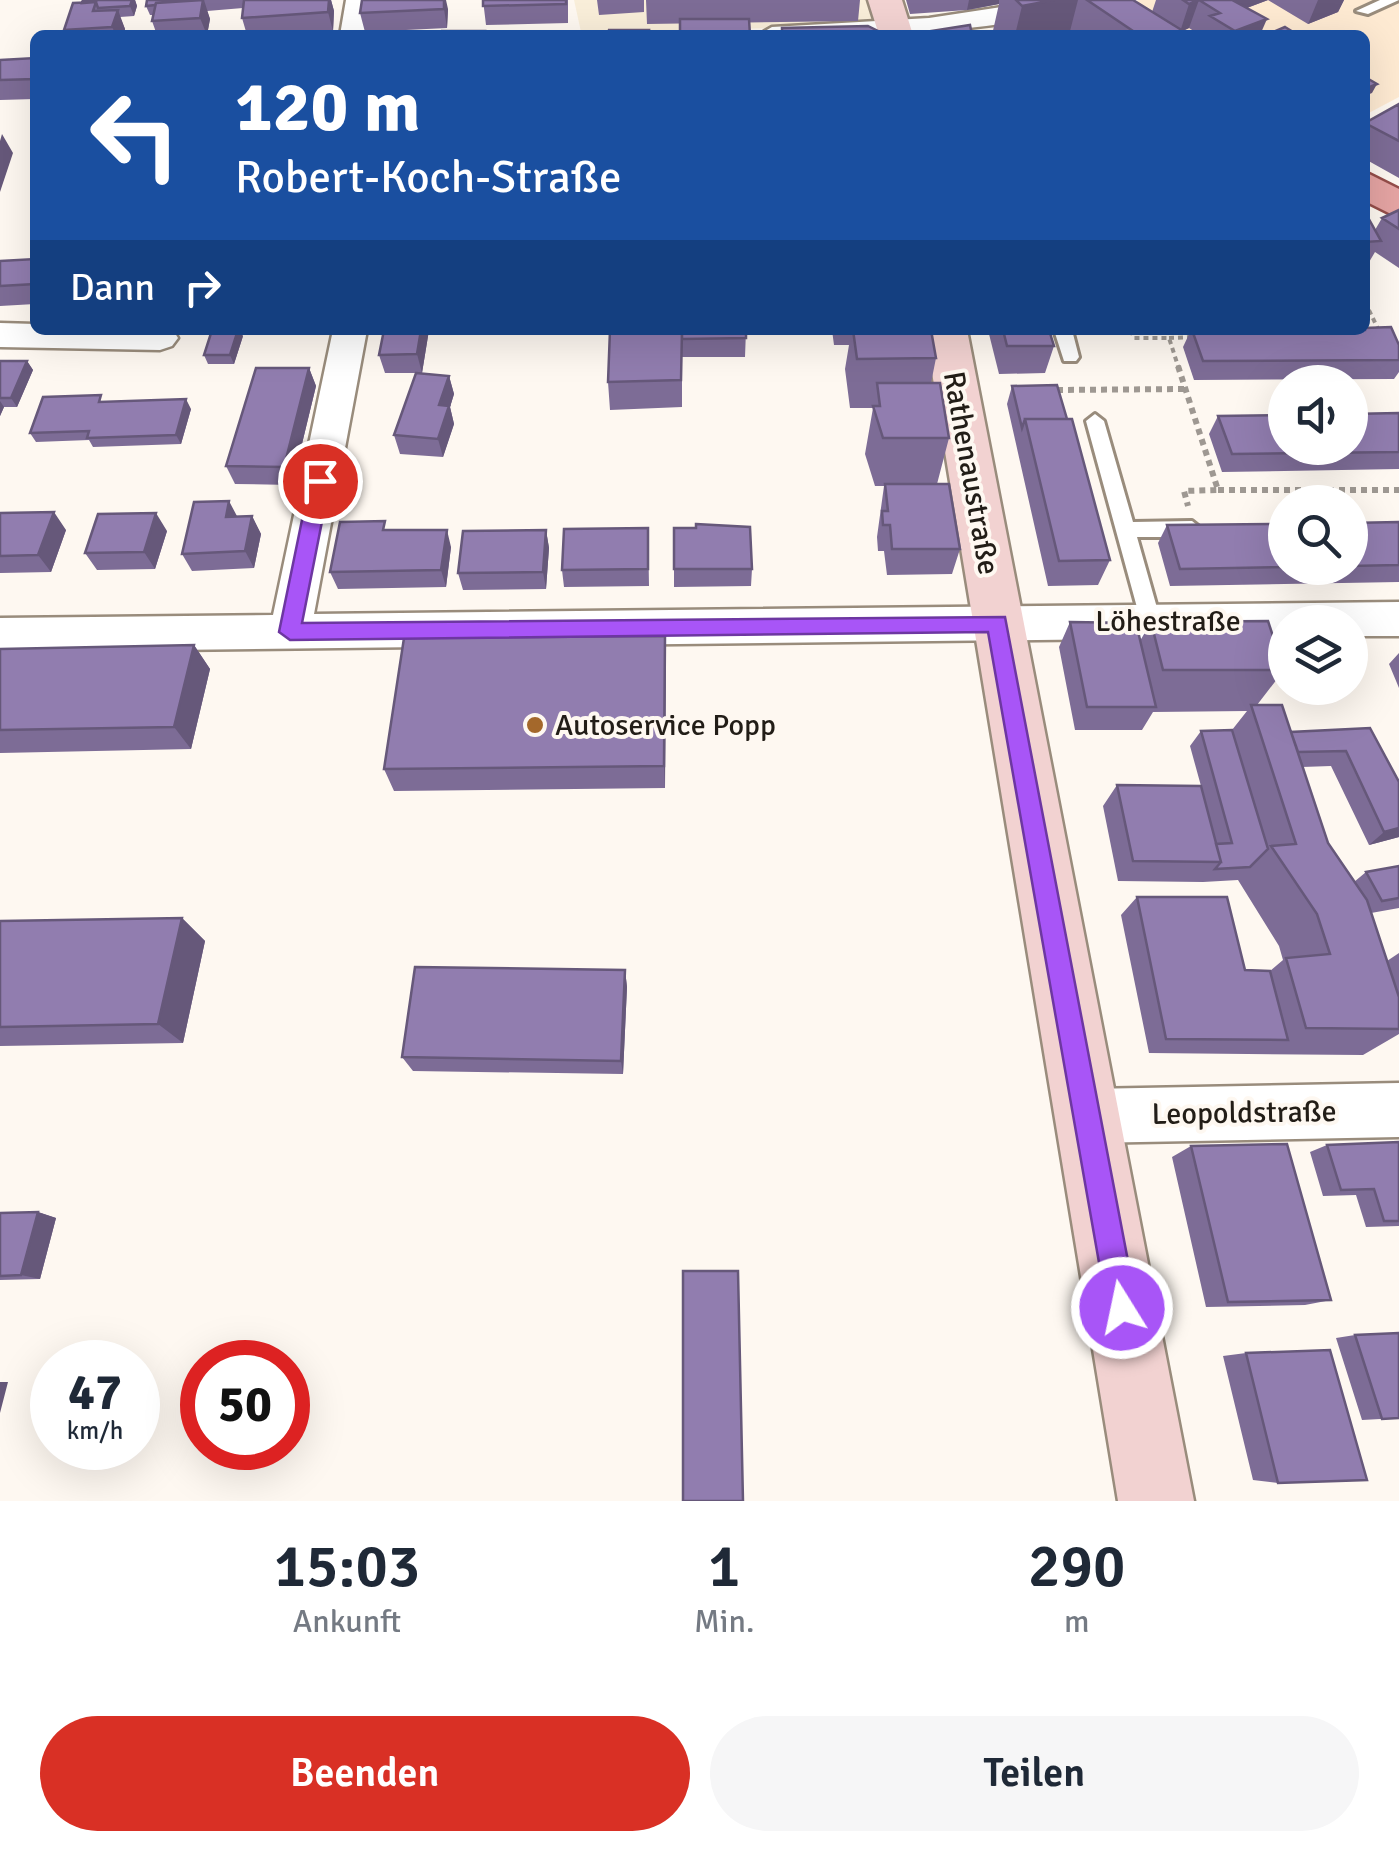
<!DOCTYPE html>
<html lang="de">
<head>
<meta charset="utf-8">
<style>
	body { margin:0; font-family:Signika,sans-serif; background:#f6f6f7; color:#1f2937; height:100vh; display:flex; flex-direction:column; font-size:38px; white-space:nowrap }
	* { box-sizing:border-box; margin:0 }
	p { font-size:32px; color:#747a83 }
	.icon { flex:none; width:55px; height:55px; fill:none; stroke:currentColor; stroke-width:2; stroke-linecap:round; stroke-linejoin:round }
	.map { position:relative; height:1501px; overflow:hidden }
	.sheet { display:flex; flex-direction:column; background:#fff; flex:1 }
	.sheet>* { flex:none }
	.guide { position:absolute; left:30px; top:30px; width:1340px; height:305px; border-radius:15px; box-shadow:0 10px 40px #0002; background:#1a4fa0; color:#fff; overflow:hidden }
	.tools { position:absolute; left:1268px; top:365px; display:grid; gap:20px }
	.tools a { display:grid; place-items:center; width:100px; height:100px; border-radius:50%; background:#fff; box-shadow:0 10px 40px #0002; font-size:50px }
	.speed { position:absolute; left:30px; top:1340px; display:flex; gap:20px; font-size:50px; font-weight:700; text-align:center }
	.speed>* { display:grid; place-content:center; width:130px; height:130px; border-radius:50%; background:#fff; box-shadow:0 10px 40px #0002; line-height:1 }
	.speed small { font-size:25px; font-weight:400 }
	.speed .limit { border:15px solid #d22; background:#fff; color:#111 }
	.pin { position:absolute; display:grid; place-items:center; width:85px; height:85px; color:#fff; margin:-42px; border:5px solid #fff; border-radius:50%; box-shadow:0 2px 10px #0007 }
	.me { position:absolute; width:110px; margin:-55px; rotate:350deg; stroke-linejoin:round; filter:drop-shadow(0 0 8px #0008) }
	.turn { display:flex; align-items:center; gap:35px; height:210px; padding:0 40px; font-size:45px }
	.turn .icon { width:130px; height:130px; stroke-width:2.5 }
	.turn b { display:block; font-size:70px; line-height:85px }
	.then { display:flex; align-items:center; height:95px; padding:0 40px; background:#0003; gap:20px; font-size:38px }
	.eta { display:flex; justify-content:space-evenly; align-items:center; height:170px; text-align:center }
	.eta b { font-size:60px; font-weight:600; line-height:70px }
	.button { display:flex; gap:20px; margin-top:auto; padding:20px 40px }
	.button a { flex:1; height:115px; border-radius:60px; background:#d93025; color:#fff; font-size:40px; font-weight:600; line-height:115px; text-align:center }
	.button a+a { background:#f6f6f7; color:#1f2937 }
	.map>svg:first-child { display:block }
</style>
</head>
<body>
<div class="map">
<svg width="1399" height="1501" viewBox="0 0 1399 1501">
	<rect width="100%" height="100%" fill="#fef8f1"/>
	<!-- industrial -->
	<path fill="#f9eed9" d="M574,0H874L880,26L581,32Z"/>
	<!-- built -->
	<path fill="#feead2" d="M1139,0H1399V97L1365,115V35H1167L1122,6Z"/>
	<g fill="none" stroke-linecap="round" stroke-linejoin="round">
		<defs>
			<path id="service" d="M1380,0H1399L1368,14L1356,11Z
				M1054,330H1072L1079,357L1076,361H1064Z
				M1095,414L1104,421L1133,522L1192,521L1202,529L1192,537H1137L1161,622L1151,630L1141,622L1086,421Z"/>
			<path id="minor" d="M346,0H374L368,35H340Z
				M1048,0H1099L1095,6C978,35 877,35 758,35L772,27L929,18Z
				M0,323L35,324V330H173L178,338L172,346L160,350L0,347Z
				M333,330H367L314,614L1399,602V636H1350V622H1285V637L0,652V618L273,615Z
				M1399,1083V1137L1088,1143L1069,1135L1061,1116L1069,1097L1088,1089Z"/>
			<path id="secondary" d="M868,0H902L913,35H879Z
				M925,330H967L1194,1501H1118Z"/>
			<path id="primary" d="M1365,172L1399,189V218L1365,201Z"/>
		</defs>
		<!-- service casing -->
		<use href="#service" stroke="#998c7c" stroke-width="6"/>
		<!-- minor casing -->
		<use href="#minor" stroke="#998c7c" stroke-width="5"/>
		<!-- secondary casing -->
		<use href="#secondary" stroke="#998c7c" stroke-width="5"/>
		<!-- primary casing -->
		<use href="#primary" stroke="#954e4a" stroke-width="5"/>
		<!-- path-far1 -->
		<path stroke="#9e9892" stroke-width="4" stroke-dasharray="5 4" stroke-linecap="butt" d="M1365,302L1381,335
			M1131,330L1134,338H1169L1179,369
			M1169,338L1194,337"/>
		<!-- path -->
		<path stroke="#9e9892" stroke-width="6" stroke-dasharray="6 5" stroke-linecap="butt" d="M1178,366L1218,490L1184,491L1188,506
			M1057,390L1186,389
			M1218,490H1399"/>
		<!-- service -->
		<use href="#service" fill="#fff" fill-rule="evenodd"/>
		<!-- minor -->
		<use href="#minor" fill="#fff" fill-rule="evenodd"/>
		<!-- secondary -->
		<use href="#secondary" fill="#f2d2d1" fill-rule="evenodd"/>
		<!-- primary -->
		<use href="#primary" fill="#e5a4a3" fill-rule="evenodd"/>
	</g>
	<!-- wall -->
	<path fill="#7d6c96" d="M83,0H135L137,6L134,16L120,17L125,29L124,35H66L64,30Z
		M147,0H331L334,11L333,31L276,35H247L242,18L243,8L207,11L210,19L207,35H157L152,21L153,15H150L146,6Z
		M483,0H568V23L486,25Z
		M597,0H644V12L599,15Z
		M646,0H860L858,21L647,24Z
		M906,0H1133L1152,12L1156,0H1344L1338,12L1308,24L1268,0L1247,8L1260,35H1200L1189,28L1183,31L1188,35H992L999,4L967,10L910,14Z
		M448,9L447,28L365,32L360,13Z
		M35,58V99L0,100V60Z
		M1399,104V178L1365,159V123Z
		M1399,210V268L1375,252L1365,269V212L1375,230L1382,218Z
		M35,259V304L0,306V261Z
		M429,330L422,373H385L379,355Z
		M610,330H746L745,357H682V407L610,410L608,382Z
		M832,330H931L936,358L931,383L949,438L937,484L960,549L952,574L887,575L884,551H878L877,537L884,486H875L865,454L873,408H850L845,369L849,345H834Z
		M988,330H1049L1054,346L1045,373L999,374Z
		M1191,330H1365L1399,345V372L1394,379L1194,380L1183,347Z
		M243,336L234,364H208L204,355Z
		M0,361H27L33,370L17,407H4L0,416Z
		M309,368L316,386L292,485L235,484L226,466Z
		M449,376L454,394L450,407L454,424L443,457L400,454L394,435Z
		M1012,386L1067,419L1110,560L1098,585L1048,586L1007,404Z
		M191,409L181,444L93,447L89,440L36,442L30,433Z
		M1399,413V469L1222,472L1209,434L1218,416Z
		M0,513L66,530L51,572L0,573Z
		M252,516L261,534L254,568L192,571L182,554L237,517Z
		M1399,522V582L1170,586L1158,543L1167,525L1285,568H1350V523Z
		M648,528L649,586L564,587L562,570Z
		M674,528L752,569L751,586L674,587Z
		M388,530L451,547L446,587L338,589L330,572Z
		M546,530L549,548L546,589L463,590L458,573Z
		M167,531L155,569L97,570L85,553Z
		M1070,622L1140,641L1151,622L1284,670L1257,705L1291,732L1370,728L1399,782V837L1369,845L1331,766L1302,767L1328,843L1354,882L1366,872L1399,866V908L1371,913L1387,961L1399,953V1034L1363,1055L1149,1053L1121,915L1137,897L1245,970L1270,971L1283,960L1279,946L1238,880L1203,882L1118,881L1103,806L1117,785L1201,786L1190,746L1201,731L1232,730L1247,711L1153,712L1142,730H1075L1059,647Z
		M665,636V788L394,791L384,769Z
		M194,645L210,669L191,749L0,753V649Z
		M1399,653V688L1389,664Z
		M182,918L205,941L183,1043L0,1046V921Z
		M625,970L627,987L623,1074L413,1071L402,1057Z
		M1399,1142V1226L1366,1227L1356,1195L1323,1196L1310,1152L1327,1145Z
		M1191,1146L1331,1300L1305,1305L1206,1307L1172,1157Z
		M38,1212L56,1218L40,1279L0,1280V1213Z
		M1355,1335L1399,1418L1362,1420L1336,1338Z
		M1246,1353L1278,1483L1253,1480L1223,1356Z"/>
	<!-- shaded-wall -->
	<path fill="#66587a" d="M132,0H135L137,6L134,16L130,6Z
		M204,0L210,19L207,35L200,18Z
		M329,0H331L334,11L333,31L328,12Z
		M444,0H446L448,9L447,28L444,9Z
		M969,0H999V4L967,10Z
		M1054,0H1078L1069,35H1015L1022,6Z
		M1199,0L1189,28L1180,32L1189,4Z
		M1219,0H1268L1217,19L1220,13Z
		M1318,0H1344L1338,12L1308,24Z
		M118,10L125,29L124,35H116L112,27Z
		M1267,19L1260,35H1233L1235,31Z
		M1377,84L1372,93L1365,96V89Z
		M2,134L13,153L0,192V141Z
		M238,330H240L243,336L234,364L230,355Z
		M421,330H429L422,373L417,354Z
		M27,361L33,370L17,407L11,398Z
		M309,368L316,386L292,485L284,467Z
		M449,376L454,394L450,407L454,424L443,457L438,439L439,405Z
		M186,399L191,409L181,444L176,435Z
		M0,401L4,407L0,416Z
		M229,501L238,518L226,517Z
		M54,512L66,530L51,572L38,555Z
		M156,513L167,531L155,569L144,552Z
		M252,516L261,534L254,568L245,551Z
		M447,530L451,547L446,587L441,570Z
		M546,530L549,548L546,589L543,572Z
		M665,636L666,660L665,788L664,766Z
		M194,645L210,669L191,749L174,727Z
		M1399,828V837L1369,845L1384,832Z
		M182,918L205,941L183,1043L158,1024Z
		M625,970L627,987L623,1074L621,1061Z
		M38,1212L56,1218L40,1279L21,1275Z
		M0,1382H8L0,1413Z"/>
	<!-- building -->
	<path fill="#917daf" stroke="#66587a" stroke-width="2.5" d="M83,0H132L130,6L98,8L96,2L82,3Z
		M147,0H198L156,3L155,5L146,6Z
		M203,0L200,18L152,21L156,3Z
		M244,0H329L328,12L242,18Z
		M362,0H444V9L360,13Z
		M483,0H566V4L483,6Z
		M1016,0H1054L1022,6Z
		M1087,0H1133L1188,34L1139,35Z
		M1183,0H1232L1267,19L1235,31L1210,16L1220,13L1199,0L1189,4Z
		M96,2L93,11L118,10L112,27L64,30L73,3Z
		M680,19H749L750,35H680Z
		M970,25L972,35H931V31Z
		M868,26L876,30L872,32V35H782V28Z
		M1285,27L1298,35H1266Z
		M609,30H649L648,35H608Z
		M442,31H485L484,35H441Z
		M519,33H558V35H518Z
		M35,58V79L0,80V60Z
		M1365,77L1377,84L1365,89Z
		M1399,104V141L1365,123Z
		M1399,210V229L1382,218Z
		M1365,212L1381,241L1365,242Z
		M35,259V284L0,286V261Z
		M1391,327L1399,345V360L1203,361L1192,330H1365V328Z
		M212,330H238L230,355H204Z
		M384,330H421L417,354L379,355Z
		M610,330H682L681,380L608,382Z
		M682,330H746V338L682,339Z
		M853,330H931L936,358L857,359Z
		M1003,330H1049L1054,346H1007Z
		M0,361H27L11,398H0Z
		M256,368H309L284,467L226,466Z
		M416,373L449,376L439,405L449,406L438,439L394,435Z
		M877,383H940L949,438H883L873,406H880Z
		M1057,385L1067,419H1025L1022,428L1012,386Z
		M101,395L99,402L186,399L176,435L87,438L89,431L30,433L43,397Z
		M1399,413V452L1232,454L1218,416L1285,415V448H1350V414Z
		M1025,419H1072L1110,560L1059,561Z
		M885,484H949L960,549H892L890,525H883L882,511H888Z
		M229,501L226,517L252,516L245,551L182,554L194,502Z
		M54,512L38,555L0,556V513Z
		M156,513L144,552L85,553L98,514Z
		M385,521L383,530H447L441,570L330,572L340,522Z
		M1399,522V565L1350,566V523Z
		M696,524L750,527L752,569H674V528H696Z
		M1285,524V567L1180,569L1167,525Z
		M648,528V569L562,570L564,529Z
		M546,530L543,572L458,573L463,531Z
		M1268,621L1284,670H1163L1151,622Z
		M1070,622L1136,623L1156,707H1087Z
		M665,636L664,766L384,769L404,638Z
		M194,645L174,727L0,730V649Z
		M1251,705H1282L1328,843L1367,900L1399,997V1029L1306,1028L1286,958L1330,954L1317,914L1271,846L1296,844Z
		M1370,728L1399,782V828L1384,832L1346,751L1298,752L1291,732Z
		M1232,730L1268,849L1250,867L1215,869L1221,862L1216,844L1232,843L1201,731Z
		M1117,785L1201,786L1221,862L1133,861Z
		M1399,866V898L1382,901L1366,872Z
		M1137,897H1227L1245,970L1270,971L1288,1040L1166,1039Z
		M182,918L158,1024L0,1027V921Z
		M415,967L625,970L621,1061L402,1057Z
		M1399,1142V1221H1384L1374,1189L1341,1190L1327,1145Z
		M1287,1144L1331,1300L1228,1302L1191,1146Z
		M38,1212L21,1275L0,1276V1213Z
		M683,1271H738L743,1501H683Z
		M1399,1333V1418L1382,1419L1355,1335Z
		M1330,1350L1367,1480L1278,1483L1246,1353Z"/>
	<!-- route -->
	<path fill="#a855f7" stroke="#6d37a1" stroke-width="2.5" d="M320,474L330,481L302,623L1005,617L1137,1308L1132,1319L1122,1323L1112,1319L1107,1308L988,632L290,640L279,632L310,481Z"/>
	<!-- markers -->
	<circle fill="#a4682b" stroke="#fef8f1" stroke-width="4" cx="535" cy="725" r="10"/>
	<g text-anchor="middle" dominant-baseline="central" stroke-width="8" stroke-linejoin="round" paint-order="stroke">
		<!-- street labels -->
		<g font-size="30" fill="#221d17" stroke="#fef8f1">
			<text transform="translate(971 473) rotate(80)">Rathenaustraße</text>
			<text x="1168" y="621">Löhestraße</text>
			<text transform="translate(1244 1113) rotate(-1)">Leopoldstraße</text>
		</g>
		<!-- poi labels -->
		<g font-size="30" fill="#221d17" stroke="#fef8f1" text-anchor="start">
			<text x="555" y="725">Autoservice Popp</text>
		</g>
	</g>
</svg>
<div class="tools">
<a><svg class="icon" aria-label="sound" viewBox="0 0 24 24"><path d="M4 9h4l5-4v14l-5-4H4zM17 9q2 3 0 6"/></svg></a>
<a><svg class="icon" aria-label="search" viewBox="0 0 24 24"><circle cx="10" cy="10" r="6"/><path d="M15 15l6 6"/></svg></a>
<a><svg class="icon" aria-label="layers" viewBox="0 0 24 24"><path d="M12 4l9 5-9 5-9-5zM3 14l9 5 9-5"/></svg></a>
</div>
<div class="speed"><div>47<small>km/h</small></div><div class="limit">50</div></div>
<div class="pin" style="left:320px;top:481px;background:#d93025"><svg class="icon" aria-label="arrive" viewBox="0 0 24 24"><path d="M6 21V4h12l-3 4 3 4H6"/></svg></div>
<svg class="me" style="left:1122px;top:1308px" viewBox="-20 -20 40 40"><circle r="17" fill="#a855f7" stroke="#fff" stroke-width="3"/><path d="M0-11L8 9 0 5-8 9z" fill="#fff"/></svg>
<div class="guide">
<div class="turn"><svg class="icon" aria-label="left" viewBox="0 0 24 24"><path d="M17 20v-9H6M10 6l-5 5 5 5"/></svg><div><b>120 m</b>Robert-Koch-Straße</div></div>
<div class="then">Dann<svg class="icon" aria-label="right" viewBox="0 0 24 24"><path d="M7 20v-9h11M14 6l5 5-5 5"/></svg></div>
</div>
</div>
<section class="sheet">
<div class="eta">
<div><b>15:03</b><p>Ankunft</p></div>
<div><b>1</b><p>Min.</p></div>
<div><b>290</b><p>m</p></div>
</div>
<div class="button"><a>Beenden</a><a>Teilen</a></div>
</section>
</body>
</html>
